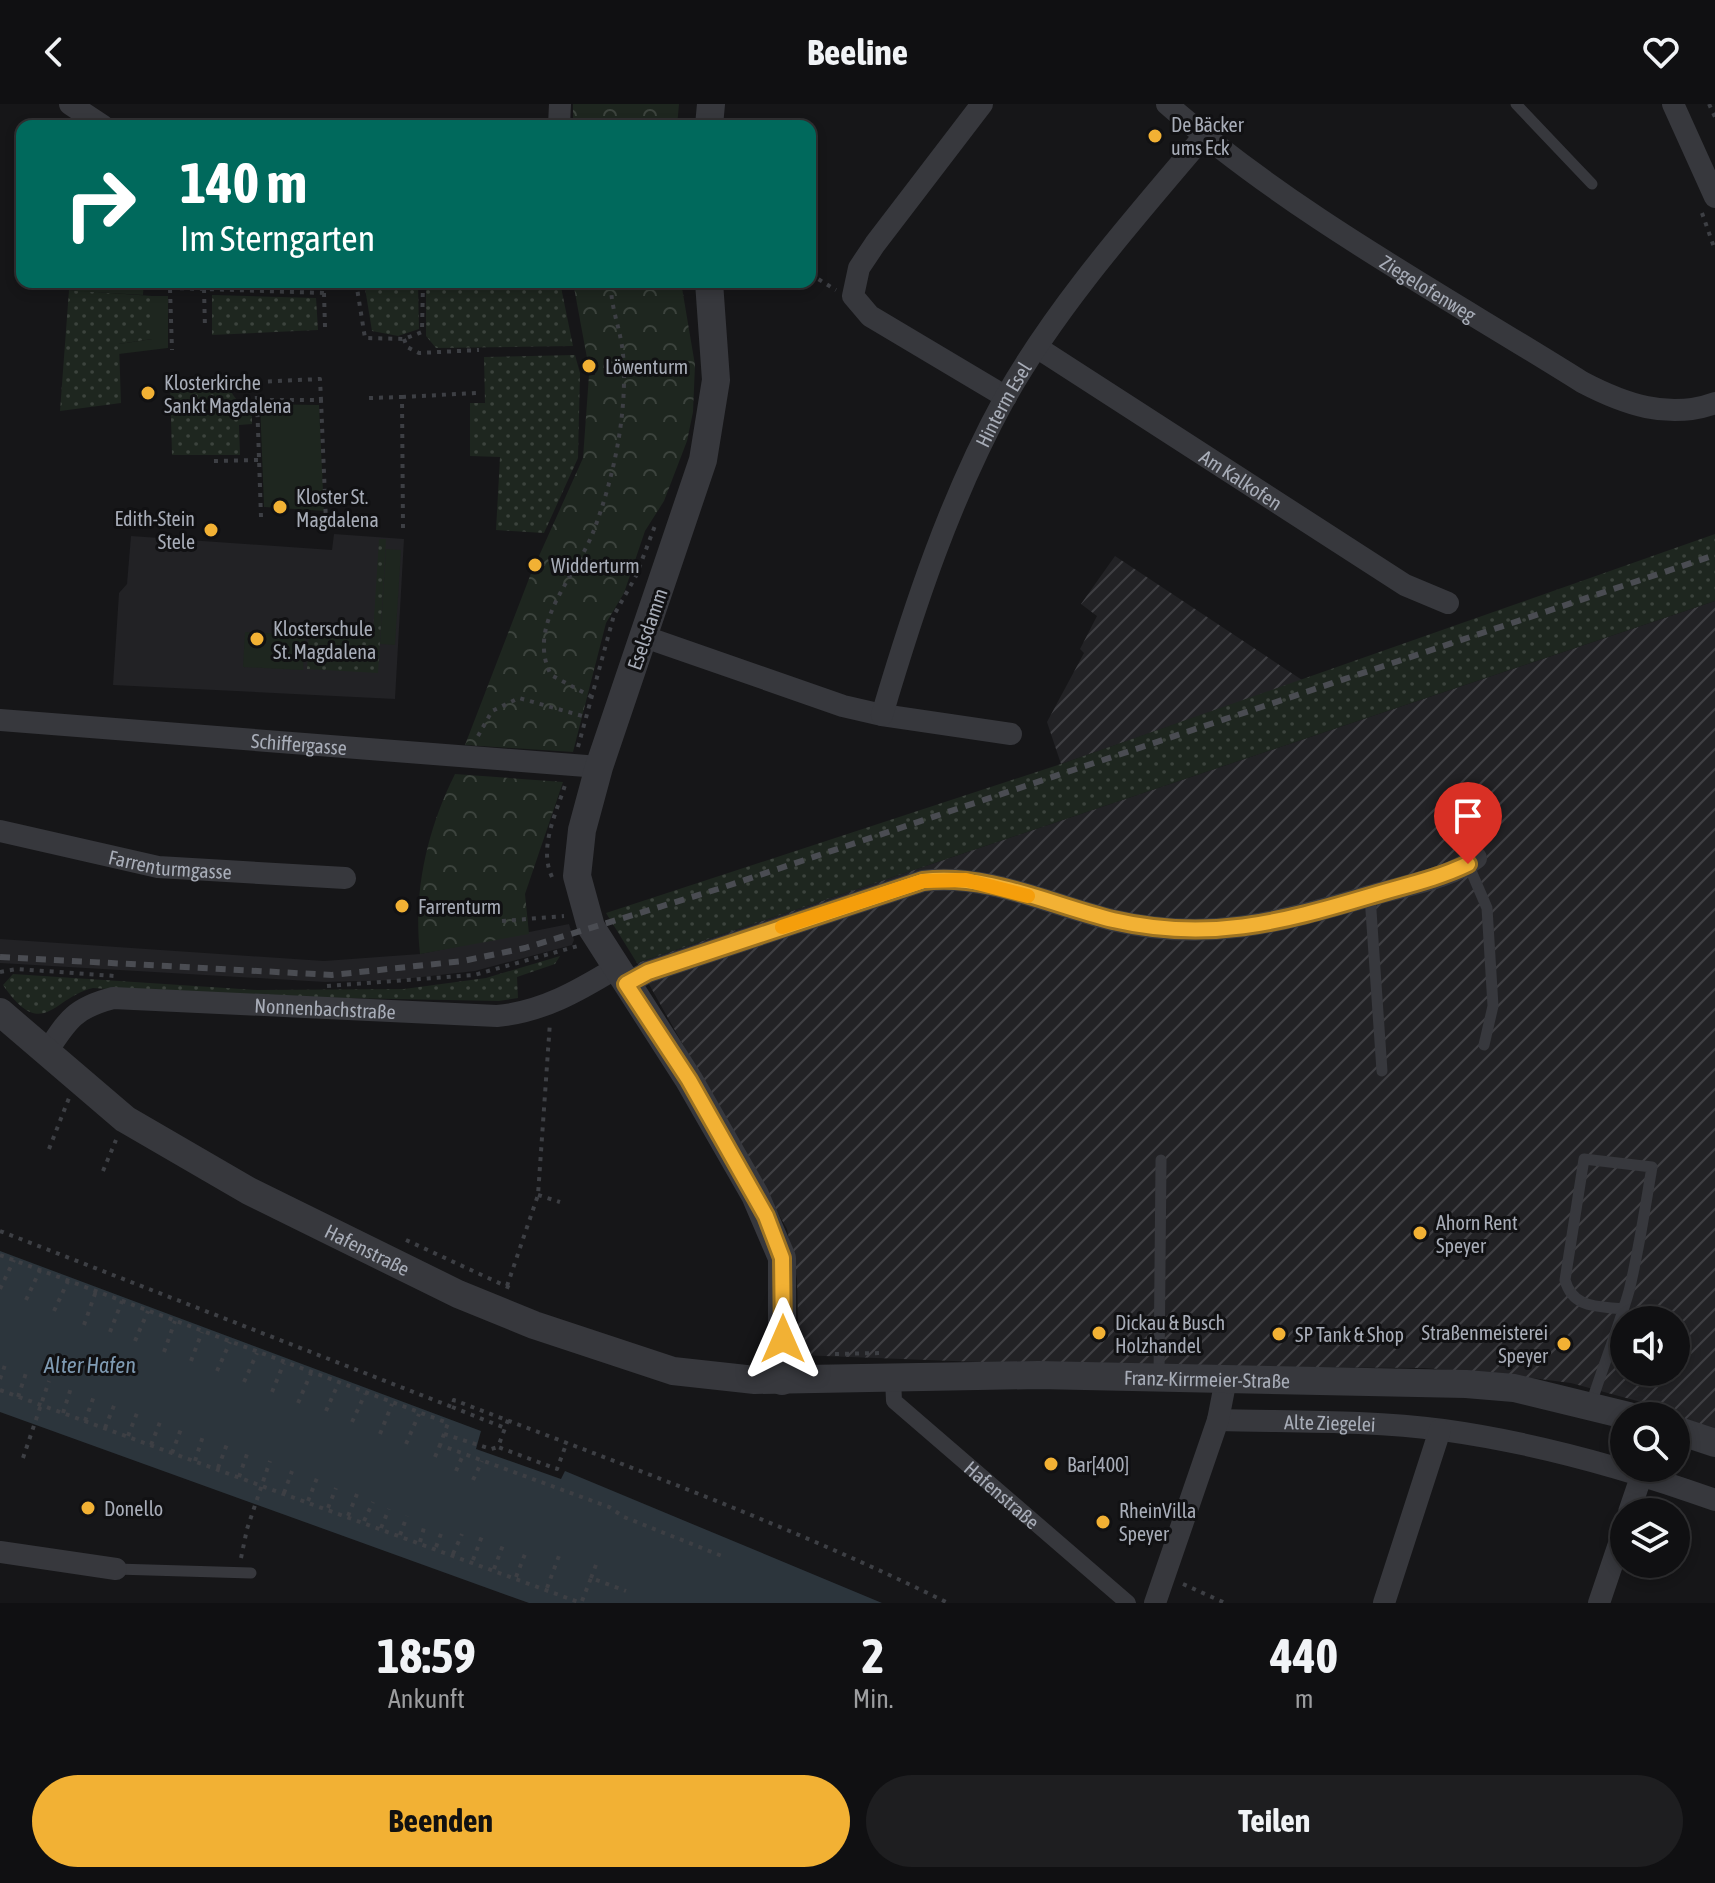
<!DOCTYPE html>
<html lang="de">
<head>
<meta charset="utf-8">
<style>
	body { margin:0; font-family:"Asap Condensed",sans-serif; background:#1e1e20; color:#f1f3f6; height:100vh; display:flex; flex-direction:column; font-size:30px; white-space:nowrap }
	* { box-sizing:border-box; margin:0 }
	p { font-size:26px; color:#9c9d9f }
	.icon { flex:none; width:44px; height:44px; fill:none; stroke:currentColor; stroke-width:2; stroke-linecap:round; stroke-linejoin:round }
	.map { position:relative; height:1499px; overflow:hidden }
	.details { display:flex; flex-direction:column; background:#101012; flex:1 }
	.details>* { flex:none }
	.hud { position:absolute; left:16px; top:16px; width:800px; height:168px; border-radius:16px; box-shadow:0 4px 12px #0003,0 0 0 2px #303032; background:#00695c; color:#fff; overflow:hidden }
	.tools { position:absolute; left:1610px; top:1202px; display:grid; gap:16px }
	.tools a { display:grid; place-items:center; width:80px; height:80px; border-radius:50%; background:#101012; box-shadow:0 4px 12px #0003,0 0 0 2px #303032; font-size:40px }
	.pin { position:absolute; display:grid; place-items:center; width:68px; height:68px; color:#fff; margin:-82px -34px; border-radius:50% 50% 50% 0; rotate:-45deg; box-shadow:0 0 8px #0007 }
	.pin .icon { rotate:45deg }
	.me { position:absolute; width:88px; margin:-44px; rotate:0deg; stroke-linejoin:round; filter:drop-shadow(0 0 6px #0008) }
	.turn { display:flex; align-items:center; gap:28px; height:168px; padding:0 32px; font-size:36px }
	.turn .icon { width:104px; height:104px; stroke-width:2.5 }
	.turn b { display:block; font-size:56px; line-height:68px }
	.eta { display:flex; justify-content:space-evenly; align-items:center; height:136px; text-align:center }
	.eta b { font-size:48px; font-weight:700; line-height:56px }
	.button { display:flex; gap:16px; margin-top:auto; padding:16px 32px }
	.button a { flex:1; height:92px; border-radius:48px; background:#f2b134; color:#111; font-size:32px; font-weight:700; line-height:92px; text-align:center }
	.button a+a { background:#1e1e20; color:#f1f3f6 }
	header { display:flex; justify-content:space-between; align-items:center; height:104px; padding:0 32px; background:#101012; font-size:36px; font-weight:700 }
	.map>svg:first-child { display:block }
</style>
</head>
<body>
<header><svg class="icon" aria-label="back" viewBox="0 0 24 24"><path d="M15 5l-7 7 7 7"/></svg>Beeline<svg class="icon" aria-label="heart" viewBox="0 0 24 24"><path d="M12 20l-8-8c-3-5 5-10 8-4 3-6 11-1 8 4z"/></svg></header>
<div class="map">
<svg width="1715" height="1499" viewBox="0 0 1715 1499">
	<defs>
		<pattern id="industrial-furrows" width="10" height="10" patternUnits="userSpaceOnUse" patternTransform="scale(2)"><rect width="10" height="10" fill="#222225"/><path d="M-1 1l2-2M0 10L10 0M9 11l2-2" fill="none" stroke="#3f3f43"/></pattern>
		<pattern id="grass-dots" width="8" height="8" patternUnits="userSpaceOnUse" patternTransform="scale(2)"><rect width="8" height="8" fill="#1e261f"/><path d="M2 2h.1M6 6h.1" fill="none" stroke="#3c433d" stroke-width="1.8" stroke-linecap="round"/></pattern>
		<pattern id="park-crowns" width="20" height="18" patternUnits="userSpaceOnUse" patternTransform="scale(2)"><rect width="20" height="18" fill="#1e261f"/><path d="M2 6a3 3 0 1 1 6 0M12 15a3 3 0 1 1 6 0" fill="none" stroke="#3c433d"/></pattern>
	</defs>
	<rect width="100%" height="100%" fill="#161618"/>
	<!-- built -->
	<path fill="#222225" d="M334,430L404,435L395,595L113,581L119,489L127,480L131,432L332,446Z
		M569,820L574,836L572,841L475,867L395,876L325,878L0,859V835L324,857L420,850Z"/>
	<!-- industrial -->
	<path fill="url(#industrial-furrows)" fill-rule="evenodd" d="M1115,452L1302,576L1061,660L1047,618L1084,549L1080,545L1097,512L1081,500Z
		M1715,497V1327L1641,1298L1571,1279L1492,1269L1424,1264L1082,1262L799,1251L797,1175L787,1125L637,859ZM1624,1216H1676V1268H1624Z"/>
	<!-- grass -->
	<path fill="url(#grass-dots)" d="M364,178H418L419,225L398,232L372,227Z
		M426,178H560L573,242L436,244L426,232Z
		M69,186L152,192V235L119,240L121,299L60,307Z
		M212,191L316,194L318,226L212,231Z
		M575,251L580,269L578,354L544,429L496,426L500,353L470,352V299H485L484,253Z
		M228,276C230,291 238,300 252,305V320L239,321L240,351H172L170,278Z
		M1715,430V497L637,859L606,809L1061,660Z
		M379,435H386L378,569L307,565L309,526L373,530Z
		M560,852L555,860L517,873L518,894L499,897L194,891L93,884C53,893 43,939 3,881L13,870L257,886L404,885L486,874Z"/>
	<!-- park -->
	<path fill="url(#park-crowns)" d="M573,0H679L677,22H573Z
		M573,178H681L695,261L693,308L687,337L664,397L645,427L624,489L606,519L573,648L465,641L530,472L583,354L589,271H595V254H587Z
		M455,670L563,678L525,790L529,830L420,850C413,788 427,726 455,670Z"/>
	<!-- garden -->
	<path fill="#1e261f" d="M76,178H144L143,191L75,187Z
		M152,192H168V244L119,250V240L152,235Z
		M260,300L319,301L324,407L264,403Z
		M386,445L401,446L395,541L380,540Z
		M245,528L305,531L303,566L243,563Z"/>
	<!-- water -->
	<path fill="#2c353c" d="M0,1147L481,1327L476,1345L561,1375L565,1367L882,1499H529L0,1308Z"/>
	<g fill="none" stroke-linecap="round" stroke-linejoin="round">
		<!-- path -->
		<path stroke="#3d3f44" stroke-width="4" stroke-dasharray="4 6" stroke-linecap="butt" d="M1709,0L1715,13
			M1702,109L1715,146
			M810,170L836,186
			M145,178V183L324,189L331,178
			M356,178L365,234L404,235L422,228L423,178
			M170,185L172,246
			M204,185L205,224
			M324,189L325,223
			M404,235L407,243L419,249L479,246
			M402,293L476,289
			M369,294L402,293L403,424
			M257,296L256,278L320,275L321,296
			M214,357L259,356
			M261,413L257,296H321L326,418
			M592,593L551,571C525,520 577,472 594,426C614,373 628,307 623,250C621,226 610,203 611,178
			M478,632L492,607L519,594L586,613
			M578,643L614,511L636,472L656,419
			M552,773C538,743 557,708 566,678
			M502,817L564,812
			M0,868L17,865L115,872
			M327,882L474,871L578,842
			M49,1045L69,994
			M103,1067L116,1036
			M538,1091L560,1098
			M0,1127L452,1303L454,1296C621,1360 788,1420 948,1499
			M406,1136L510,1184
			M0,1151L448,1319L440,1341L609,1403L624,1413L722,1452
			M507,1182L538,1091L550,918
			M0,1185L14,1156
			M26,1196L40,1166
			M54,1207L68,1177
			M84,1221L96,1187
			M110,1228L122,1197
			M135,1237L148,1207
			M164,1248L175,1217
			M835,1250L882,1249
			M191,1257L202,1228
			M217,1267L230,1238
			M0,1275L5,1261
			M244,1278L257,1249
			M0,1286L581,1499
			M272,1288L284,1259
			M18,1293L26,1269
			M298,1299L311,1269
			M452,1303L505,1324
			M326,1307L338,1280
			M63,1309L71,1284
			M508,1316L498,1343L557,1365L567,1338
			M85,1317L94,1292
			M352,1318L365,1290
			M105,1324L115,1299
			M380,1330L392,1300
			M444,1330L491,1345L498,1343
			M128,1332L137,1309
			M406,1340L419,1310
			M151,1341L160,1318
			M172,1349L181,1325
			M435,1353L440,1341
			M23,1354L49,1277
			M195,1357L203,1332
			M218,1364L227,1340
			M456,1367L463,1351
			M239,1373L247,1350
			M473,1376L482,1357
			M284,1389L292,1367
			M308,1397L317,1374
			M328,1404L336,1384
			M348,1412L357,1390
			M364,1417L373,1398
			M381,1424L389,1405
			M400,1431L407,1412
			M420,1438L425,1420
			M436,1443L442,1427
			M453,1450L462,1430
			M241,1454L247,1425L270,1357
			M473,1456L482,1432
			M494,1465L503,1441
			M516,1473L525,1450
			M591,1474L597,1458
			M1183,1480L1225,1499
			M547,1484L560,1449
			M582,1497L591,1474L626,1487"/>
		<!-- service -->
		<path stroke="#37383d" stroke-width="11" d="M1516,0L1592,80
			M1468,760L1487,804L1493,902L1484,941
			M1370,792L1382,967
			M1159,1272L1161,1056
			M1591,1300C1603,1262 1618,1225 1629,1187C1639,1146 1645,1104 1652,1063L1584,1055L1565,1176C1573,1205 1598,1202 1623,1205
			M116,1465L251,1469"/>
		<!-- pedestrian -->
		<path stroke="#37383d" stroke-width="16" id="s1" d="M893,1274L894,1297L1128,1499"/>
		<!-- minor -->
		<g stroke="#37383d" stroke-width="22">
			<path d="M70,0L103,22"/>
			<path d="M982,0L875,140L859,164L853,192L870,212L1006,293"/>
			<path id="s2" d="M1167,0C1291,109 1442,190 1582,278C1624,300 1668,316 1715,299"/>
			<path d="M1673,0L1715,93"/>
			<path d="M559,22L560,0"/>
			<path id="s3" d="M1038,244L1405,481L1448,499"/>
			<path d="M645,533L843,602L882,611L1011,630"/>
			<path id="s4" d="M882,611C914,503 950,394 1005,294C1058,200 1134,115 1204,32"/>
			<path id="s5" d="M0,616L599,663"/>
			<path id="s6" d="M0,727L158,763L345,774"/>
			<path d="M626,880L648,868L923,777C987,769 1051,801 1112,816C1212,840 1285,816 1380,789C1412,780 1450,774 1476,754"/>
			<path id="s7" d="M46,949C67,917 74,904 113,894L497,912C542,908 578,887 616,864"/>
			<path id="s8" d="M1218,1316C1292,1318 1369,1316 1443,1326C1537,1339 1626,1364 1715,1396"/>
			<path d="M1629,1408L1642,1370"/>
			<path d="M0,1448L116,1465"/>
			<path d="M1155,1499L1218,1316L1226,1275"/>
			<path d="M1384,1499L1440,1326"/>
			<path d="M1599,1499L1624,1425"/>
		</g>
		<!-- tertiary -->
		<g stroke="#37383d" stroke-width="28">
			<path d="M709,22L711,0"/>
			<path d="M709,178L716,276L703,356L599,663L582,726L577,772L591,823L689,976L755,1091L782,1154V1277"/>
			<path id="s9" d="M0,908L125,1015L249,1087L458,1190L534,1221L673,1267L755,1276L1038,1271L1466,1280L1514,1284L1629,1312"/>
			<path d="M1676,1326L1715,1339"/>
		</g>
		<!-- rail -->
		<path stroke="#4a4c52" stroke-width="6" stroke-dasharray="10 8" stroke-linecap="butt" d="M0,853L332,871L463,857L525,844L718,785L1715,451"/>
	</g>
	<g fill="none" stroke-linecap="round" stroke-linejoin="round">
		<defs>
			<path id="route" d="M783,1235L782,1154L766,1112L689,976L626,880L648,868L923,777C988,769 1051,801 1113,816C1208,838 1279,819 1370,792C1403,782 1437,775 1468,760"/>
		</defs>
		<!-- route casing -->
		<use href="#route" stroke="#9d7322" stroke-width="20"/>
		<!-- route -->
		<use href="#route" stroke="#f2b134" stroke-width="14"/>
		<!-- slow -->
		<path stroke="#f59e0b" stroke-width="14" d="M782,823L923,777L966,776L1028,792"/>
	</g>
	<!-- markers -->
	<g fill="#f2b134" stroke="#111113" stroke-width="3">
		<circle cx="1155" cy="32" r="8"/>
		<circle cx="589" cy="262" r="8"/>
		<circle cx="148" cy="289" r="8"/>
		<circle cx="280" cy="403" r="8"/>
		<circle cx="211" cy="426" r="8"/>
		<circle cx="535" cy="461" r="8"/>
		<circle cx="257" cy="535" r="8"/>
		<circle cx="402" cy="802" r="8"/>
		<circle cx="1420" cy="1129" r="8"/>
		<circle cx="1099" cy="1229" r="8"/>
		<circle cx="1279" cy="1230" r="8"/>
		<circle cx="1564" cy="1240" r="8"/>
		<circle cx="1051" cy="1360" r="8"/>
		<circle cx="88" cy="1404" r="8"/>
		<circle cx="1103" cy="1418" r="8"/>
	</g>
	<g text-anchor="middle" dominant-baseline="central" stroke-width="6" stroke-linejoin="round" paint-order="stroke">
		<!-- poi labels -->
		<g font-size="20" fill="#a8adb8" stroke="#111113" text-anchor="start">
			<text x="1171" y="20">De Bäcker<tspan x="1171" dy="23">ums Eck</tspan></text>
			<text x="605" y="262">Löwenturm</text>
			<text x="164" y="278">Klosterkirche<tspan x="164" dy="23">Sankt Magdalena</tspan></text>
			<text x="296" y="392">Kloster St.<tspan x="296" dy="23">Magdalena</tspan></text>
			<text x="195" y="414" text-anchor="end">Edith-Stein<tspan x="195" dy="23">Stele</tspan></text>
			<text x="551" y="461">Widderturm</text>
			<text x="273" y="524">Klosterschule<tspan x="273" dy="23">St. Magdalena</tspan></text>
			<text x="418" y="802">Farrenturm</text>
			<text x="1436" y="1118">Ahorn Rent<tspan x="1436" dy="23">Speyer</tspan></text>
			<text x="1115" y="1218">Dickau &amp; Busch<tspan x="1115" dy="23">Holzhandel</tspan></text>
			<text x="1548" y="1228" text-anchor="end">Straßenmeisterei<tspan x="1548" dy="23">Speyer</tspan></text>
			<text x="1295" y="1230">SP Tank &amp; Shop</text>
			<text x="1067" y="1360">Bar[400]</text>
			<text x="104" y="1404">Donello</text>
			<text x="1119" y="1406">RheinVilla<tspan x="1119" dy="23">Speyer</tspan></text>
		</g>
		<!-- street labels -->
		<g font-size="20" fill="#a8adb8" stroke="#111113">
			<text stroke="none"><textPath href="#s2" startOffset="320">Ziegelofenweg</textPath></text>
			<text stroke="none"><textPath href="#s4" startOffset="334">Hinterm Esel</textPath></text>
			<text stroke="none"><textPath href="#s3" startOffset="242">Am Kalkofen</textPath></text>
			<text transform="translate(647 525) rotate(-71)">Eselsdamm</text>
			<text stroke="none"><textPath href="#s5" startOffset="300">Schiffergasse</textPath></text>
			<text stroke="none"><textPath href="#s6" startOffset="174">Farrenturmgasse</textPath></text>
			<text stroke="none"><textPath href="#s7" startOffset="302">Nonnenbachstraße</textPath></text>
			<text stroke="none"><textPath href="#s9" startOffset="440">Hafenstraße</textPath></text>
			<text stroke="none"><textPath href="#s9" startOffset="1304">Franz-Kirrmeier-Straße</textPath></text>
			<text stroke="none"><textPath href="#s8" startOffset="112">Alte Ziegelei</textPath></text>
			<text stroke="none"><textPath href="#s1" startOffset="166">Hafenstraße</textPath></text>
		</g>
		<!-- water labels -->
		<g font-size="22" font-style="italic" fill="#7f9bb3" stroke="#111113">
			<text x="90" y="1261">Alter Hafen</text>
		</g>
	</g>
</svg>
<div class="tools">
<a><svg class="icon" aria-label="sound" viewBox="0 0 24 24"><path d="M4 9h4l5-4v14l-5-4H4zM17 9q2 3 0 6"/></svg></a>
<a><svg class="icon" aria-label="search" viewBox="0 0 24 24"><circle cx="10" cy="10" r="6"/><path d="M15 15l6 6"/></svg></a>
<a><svg class="icon" aria-label="layers" viewBox="0 0 24 24"><path d="M12 4l9 5-9 5-9-5zM3 14l9 5 9-5"/></svg></a>
</div>
<div class="pin" style="left:1468px;top:760px;background:#d93025"><svg class="icon" aria-label="arrive" viewBox="0 0 24 24"><path d="M6 21V4h12l-3 4 3 4H6"/></svg></div>
<svg class="me" style="left:783px;top:1235px" viewBox="-20 -20 40 40"><path d="M0-17L14 15 0 8-14 15z" fill="#f2b134" stroke="#fff" stroke-width="4"/></svg>
<div class="hud">
<div class="turn"><svg class="icon" aria-label="right" viewBox="0 0 24 24"><path d="M7 20v-9h11M14 6l5 5-5 5"/></svg><div><b>140 m</b>Im Sterngarten</div></div>
</div>
</div>
<section class="details">
<div class="eta">
<div><b>18:59</b><p>Ankunft</p></div>
<div><b>2</b><p>Min.</p></div>
<div><b>440</b><p>m</p></div>
</div>
<div class="button"><a>Beenden</a><a>Teilen</a></div>
</section>
</body>
</html>
